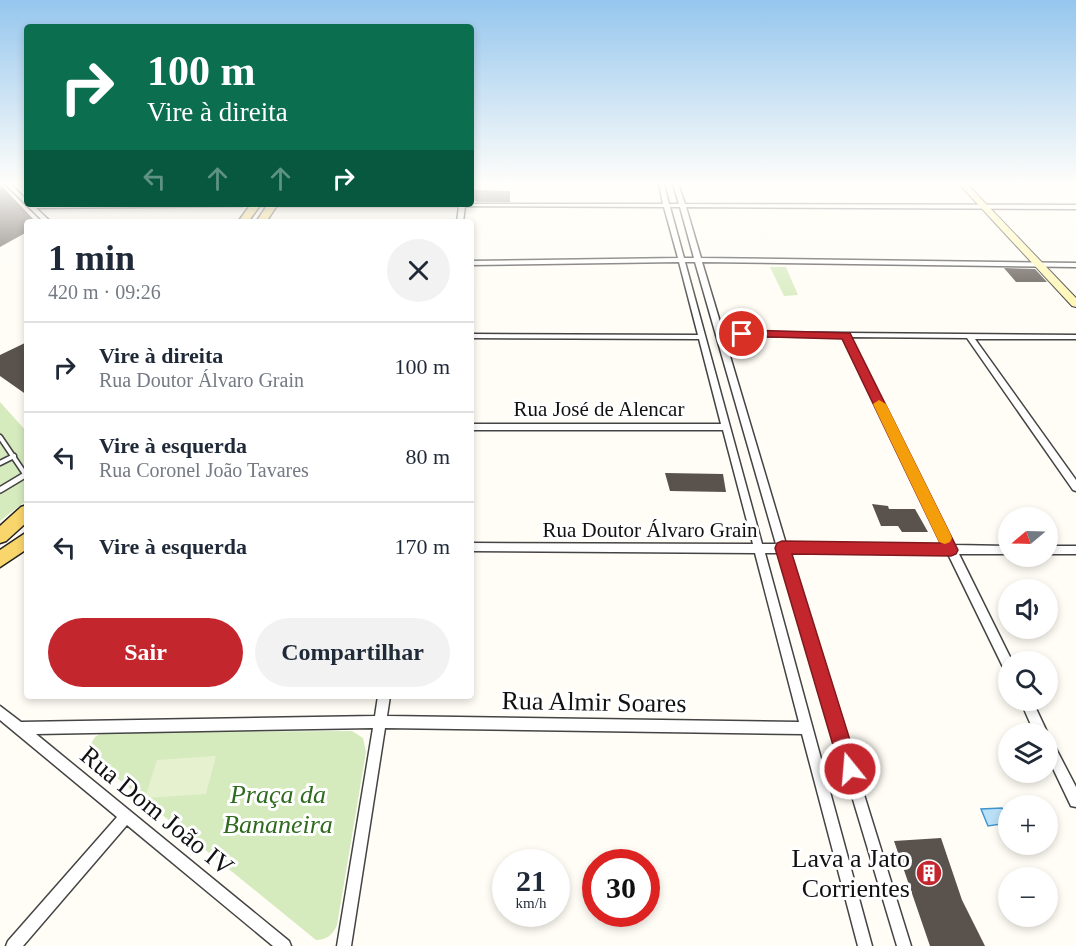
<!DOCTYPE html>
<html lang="pt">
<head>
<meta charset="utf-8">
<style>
	body { margin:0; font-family:Georgia,serif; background:#f2f2f3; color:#1f2937; height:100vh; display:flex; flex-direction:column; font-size:22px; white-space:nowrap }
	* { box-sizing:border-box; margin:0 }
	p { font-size:20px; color:#747a83 }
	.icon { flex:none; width:33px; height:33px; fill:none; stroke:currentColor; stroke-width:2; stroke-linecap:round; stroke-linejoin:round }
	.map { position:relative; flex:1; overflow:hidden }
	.drawer { position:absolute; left:24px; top:219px; width:450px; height:480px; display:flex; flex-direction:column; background:#fff; border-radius:6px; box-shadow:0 3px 9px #0003 }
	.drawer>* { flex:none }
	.hud { position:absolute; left:24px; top:24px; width:450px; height:183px; border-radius:6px; box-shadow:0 3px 9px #0003; background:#0b6e4f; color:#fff; overflow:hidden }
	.needle { width:39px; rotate:251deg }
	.controls { position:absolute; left:998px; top:507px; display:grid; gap:12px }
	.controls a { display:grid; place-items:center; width:60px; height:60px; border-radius:50%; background:#fff; box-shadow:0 3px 9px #0003; font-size:30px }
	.speed { position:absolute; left:492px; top:849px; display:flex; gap:12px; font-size:30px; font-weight:700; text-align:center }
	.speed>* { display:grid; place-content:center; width:78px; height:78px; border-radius:50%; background:#fff; box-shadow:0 3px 9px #0003; line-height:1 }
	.speed small { font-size:15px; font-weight:400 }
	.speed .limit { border:9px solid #d22; background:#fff; color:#111 }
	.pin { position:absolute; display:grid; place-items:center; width:51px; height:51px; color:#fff; margin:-26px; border:3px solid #fff; border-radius:50%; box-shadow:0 2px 6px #0007 }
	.me { position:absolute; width:66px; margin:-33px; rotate:343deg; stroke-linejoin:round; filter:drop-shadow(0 0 4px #0008) }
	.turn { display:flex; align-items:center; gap:21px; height:126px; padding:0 24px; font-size:27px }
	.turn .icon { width:78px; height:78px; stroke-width:2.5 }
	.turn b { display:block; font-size:42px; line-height:51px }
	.lanes { display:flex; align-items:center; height:57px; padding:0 24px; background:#0003; justify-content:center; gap:30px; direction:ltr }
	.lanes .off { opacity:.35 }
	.round { display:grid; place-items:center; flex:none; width:63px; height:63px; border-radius:32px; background:#f2f2f3 }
	.overview { display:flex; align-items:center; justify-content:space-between; height:102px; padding:0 24px }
	h1 { font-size:36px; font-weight:700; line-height:45px }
	.action { display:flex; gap:12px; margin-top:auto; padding:12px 24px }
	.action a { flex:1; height:69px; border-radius:36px; background:#c4262e; color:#fff; font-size:24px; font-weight:700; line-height:69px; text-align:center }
	.action a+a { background:#f2f2f3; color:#1f2937 }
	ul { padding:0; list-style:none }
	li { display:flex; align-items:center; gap:18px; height:90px; padding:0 24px; border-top:2px solid #e0e1e3 }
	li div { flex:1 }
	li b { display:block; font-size:22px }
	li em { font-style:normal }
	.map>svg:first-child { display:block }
</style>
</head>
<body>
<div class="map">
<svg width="1076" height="946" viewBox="0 0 1076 946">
	<rect width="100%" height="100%" fill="#fffdf5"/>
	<!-- green -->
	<path fill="#d5ebbd" d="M770,267H786L798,295L784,296Z
		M0,402L27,432V500L0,521Z
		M352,731L363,738L366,752L337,925C333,934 327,940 316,940L90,756L88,749L95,737L103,732Z"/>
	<!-- pitch -->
	<path fill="#e6f2cf" d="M216,756L206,794L145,798L157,760Z"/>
	<!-- water -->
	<path fill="#b9e0f7" stroke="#3f96cf" stroke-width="1.5" d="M1002,808L1008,823L988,826L981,809Z"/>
	<!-- building -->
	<path fill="#5a524d" d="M0,184L36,222H27V232L0,247Z
		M474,190L510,191V202H477L472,199Z
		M1004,268L1035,269L1047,282H1016Z
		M27,342V395L0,376V355Z
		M665,473L723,474L726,492L670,491Z
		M872,504L888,506L889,509H915L928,532H902L898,526H881Z
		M941,838L962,900L985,946H930L894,841Z"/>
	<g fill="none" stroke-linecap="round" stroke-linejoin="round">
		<defs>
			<path id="service-far1" d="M0,437L25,474
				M0,463L14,456"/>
			<path id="service" d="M0,490L25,475V472"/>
			<path id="minor" d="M5,184H10L27,200V204H246L243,206L36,208L51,222H44Z
				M659,184H664L669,204H679L673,184H678L685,204L1076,205V209L686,207L701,258L1076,263V267L702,262L723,332L1076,335V339H975L1076,480V491L1073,490L967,338L850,337L954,545L1008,546V554H959L1012,661L1008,662V671L1004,669L948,554L789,553L911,946H897L779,553H765L872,946H858L802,734L385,728L351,946H337L373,728L36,734L289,941L291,946H273L127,825L23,946H6L8,941L117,817L0,720V706L21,722L375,716L378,696H390L387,716L799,722L755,553L471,551V543L753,544L723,430H471V424H721L699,339L471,338V334L698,335L679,262L471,265V261L678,258L664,207L465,206L463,222H457L459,206H261L258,204H663ZM670,207H680L694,258H684ZM685,262H695L776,544H762ZM724,336L843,337L944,545L786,544Z
				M1047,546H1076V554H1047Z
				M1020,700H1032L1048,734L1047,737V734H1035Z
				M1047,737L1051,739L1076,787V807L1071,806L1047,756Z"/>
			<path id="secondary" d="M959,184H967L1076,298V307L1072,306Z"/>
			<path id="primary" d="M251,204H261L248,222H238Z
				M268,204H278L266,222H256Z
				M27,505V522L6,541L0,543V526L21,507Z
				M27,532V549L0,567V550Z"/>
		</defs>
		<!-- service-far1 casing -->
		<use href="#service-far1" stroke="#444" stroke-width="7"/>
		<!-- service casing -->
		<use href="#service" stroke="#444" stroke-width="8"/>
		<!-- minor casing -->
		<use href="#minor" stroke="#444" stroke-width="3"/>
		<!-- secondary casing -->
		<use href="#secondary" stroke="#333" stroke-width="2"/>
		<!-- primary casing -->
		<use href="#primary" stroke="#222" stroke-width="3"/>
		<!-- service-far1 -->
		<use href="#service-far1" stroke="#fff" stroke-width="4"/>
		<!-- service -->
		<use href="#service" stroke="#fff" stroke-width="5"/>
		<!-- minor -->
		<use href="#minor" fill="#fff" fill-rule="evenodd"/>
		<!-- secondary -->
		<use href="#secondary" fill="#fff6b0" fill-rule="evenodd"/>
		<!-- primary -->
		<use href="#primary" fill="#f9d66b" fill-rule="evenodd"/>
	</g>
	<!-- sky -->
	<linearGradient id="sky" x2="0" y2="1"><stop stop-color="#95c6ee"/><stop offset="0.58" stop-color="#fffefa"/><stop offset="1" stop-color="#fffefa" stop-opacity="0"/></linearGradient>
	<rect width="1076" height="316" fill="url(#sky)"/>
	<!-- route -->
	<path fill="#c4262e" stroke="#7f191e" stroke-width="1.5" d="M742,330L850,333L958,550L956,554L951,556L792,554L859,769L856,776L850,778L843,776L840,769L775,548L777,543L782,541L940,543L842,339L738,336L737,334Z"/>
	<!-- slow -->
	<path fill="#f59e0b" d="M879,400L886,404L950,533L952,538L950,542L945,544L939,542L873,404Z"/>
	<!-- icons -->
	<defs>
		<symbol id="building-disc" viewBox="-11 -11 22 22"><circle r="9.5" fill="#c4262e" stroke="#fff"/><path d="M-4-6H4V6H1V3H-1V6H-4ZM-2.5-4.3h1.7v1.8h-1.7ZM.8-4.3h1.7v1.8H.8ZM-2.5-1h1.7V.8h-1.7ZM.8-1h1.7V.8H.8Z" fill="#fff"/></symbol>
	</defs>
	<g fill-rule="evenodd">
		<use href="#building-disc" x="914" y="858" width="30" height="30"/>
	</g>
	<g text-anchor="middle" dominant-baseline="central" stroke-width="6" stroke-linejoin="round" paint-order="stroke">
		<!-- street labels -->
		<g font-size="21" fill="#111" stroke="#fff">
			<text x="599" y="409">Rua José de Alencar</text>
			<text x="650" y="530">Rua Doutor Álvaro Grain</text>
		</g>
		<!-- near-street labels -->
		<g font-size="26" fill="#111" stroke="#fff">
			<text transform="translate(594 702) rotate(1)">Rua Almir Soares</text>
			<text transform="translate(157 811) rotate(39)">Rua Dom João IV</text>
		</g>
		<!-- near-park labels -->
		<g font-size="26" font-style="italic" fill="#2f6b1f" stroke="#fff">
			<text x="278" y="794">Praça da<tspan x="278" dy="30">Bananeira</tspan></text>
		</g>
		<!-- near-poi labels -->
		<g font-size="26" fill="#111" stroke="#fff" text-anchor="end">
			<text x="910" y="858">Lava a Jato<tspan x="910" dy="30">Corrientes</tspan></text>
		</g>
	</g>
</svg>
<div class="controls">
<a><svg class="needle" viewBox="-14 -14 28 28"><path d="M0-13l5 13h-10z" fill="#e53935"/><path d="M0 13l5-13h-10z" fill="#747a83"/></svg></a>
<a><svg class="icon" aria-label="sound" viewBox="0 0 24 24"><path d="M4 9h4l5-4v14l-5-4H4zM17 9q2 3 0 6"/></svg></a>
<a><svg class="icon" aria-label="search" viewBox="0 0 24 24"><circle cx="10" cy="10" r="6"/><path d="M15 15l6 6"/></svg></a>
<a><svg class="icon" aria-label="layers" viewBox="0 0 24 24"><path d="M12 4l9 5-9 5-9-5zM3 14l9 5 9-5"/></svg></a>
<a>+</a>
<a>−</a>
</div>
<div class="speed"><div>21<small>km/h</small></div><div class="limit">30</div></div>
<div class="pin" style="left:742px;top:334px;background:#d93025"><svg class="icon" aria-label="arrive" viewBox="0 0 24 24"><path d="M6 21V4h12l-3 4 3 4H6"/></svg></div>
<svg class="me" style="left:850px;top:769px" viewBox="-20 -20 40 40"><circle r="17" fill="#c4262e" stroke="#fff" stroke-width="3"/><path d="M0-11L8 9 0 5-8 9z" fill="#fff"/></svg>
<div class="hud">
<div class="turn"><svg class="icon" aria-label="right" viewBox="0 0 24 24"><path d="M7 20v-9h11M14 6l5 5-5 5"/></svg><div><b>100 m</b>Vire à direita</div></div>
<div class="lanes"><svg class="icon off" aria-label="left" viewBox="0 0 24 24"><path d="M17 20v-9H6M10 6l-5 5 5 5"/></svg><svg class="icon off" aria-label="ahead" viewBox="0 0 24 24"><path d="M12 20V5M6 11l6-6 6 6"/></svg><svg class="icon off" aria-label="ahead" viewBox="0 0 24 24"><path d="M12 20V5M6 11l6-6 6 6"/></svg><svg class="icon" aria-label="right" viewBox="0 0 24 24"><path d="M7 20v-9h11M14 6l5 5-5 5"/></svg></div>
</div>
<section class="drawer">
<div class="overview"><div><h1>1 min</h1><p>420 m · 09:26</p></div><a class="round"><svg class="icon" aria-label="close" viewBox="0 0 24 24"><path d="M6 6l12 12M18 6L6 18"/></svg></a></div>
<ul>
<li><svg class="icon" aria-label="right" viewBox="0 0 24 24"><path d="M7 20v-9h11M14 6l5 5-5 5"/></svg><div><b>Vire à direita</b><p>Rua Doutor Álvaro Grain</p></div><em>100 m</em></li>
<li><svg class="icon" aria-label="left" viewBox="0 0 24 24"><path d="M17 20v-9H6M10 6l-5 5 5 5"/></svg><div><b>Vire à esquerda</b><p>Rua Coronel João Tavares</p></div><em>80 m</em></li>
<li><svg class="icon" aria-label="left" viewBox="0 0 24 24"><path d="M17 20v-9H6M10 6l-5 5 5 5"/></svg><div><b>Vire à esquerda</b></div><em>170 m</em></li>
</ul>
<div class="action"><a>Sair</a><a>Compartilhar</a></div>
</section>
</div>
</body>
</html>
